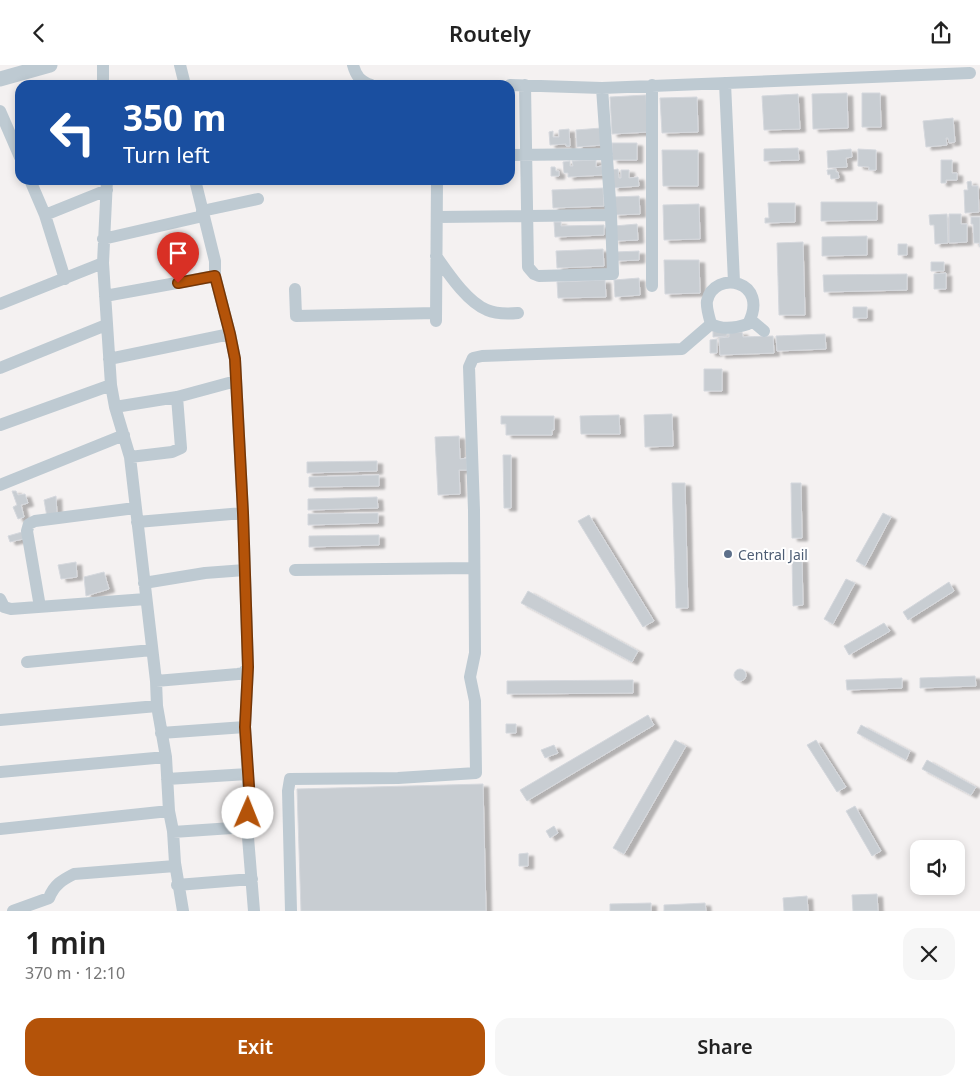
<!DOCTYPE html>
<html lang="en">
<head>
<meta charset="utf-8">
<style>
	body { margin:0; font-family:"Noto Sans",sans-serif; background:#f6f6f6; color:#222; height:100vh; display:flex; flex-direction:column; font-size:19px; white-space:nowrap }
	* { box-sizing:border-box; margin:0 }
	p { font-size:16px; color:#767676 }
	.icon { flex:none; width:28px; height:28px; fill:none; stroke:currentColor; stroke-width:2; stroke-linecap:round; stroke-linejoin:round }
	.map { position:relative; height:846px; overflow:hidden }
	.drawer { display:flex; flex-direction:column; background:#fff; flex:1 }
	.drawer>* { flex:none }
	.banner { position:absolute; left:15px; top:15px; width:500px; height:105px; border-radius:15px; box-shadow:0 2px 8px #0003; background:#1a4fa0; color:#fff; overflow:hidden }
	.tools { position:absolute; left:910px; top:775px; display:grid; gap:10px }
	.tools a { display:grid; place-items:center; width:55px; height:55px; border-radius:10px; background:#fff; box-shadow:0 2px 8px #0003; font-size:25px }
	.pin { position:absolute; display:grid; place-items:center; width:42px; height:42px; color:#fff; margin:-51px -21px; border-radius:50% 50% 50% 0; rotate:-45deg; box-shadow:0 0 5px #0007 }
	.pin .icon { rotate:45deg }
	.me { position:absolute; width:55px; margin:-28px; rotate:1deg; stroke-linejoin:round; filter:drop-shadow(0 0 4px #0008) }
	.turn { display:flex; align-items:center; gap:18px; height:105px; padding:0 25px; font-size:22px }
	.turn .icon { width:65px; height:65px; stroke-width:2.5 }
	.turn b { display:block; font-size:35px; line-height:42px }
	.round { display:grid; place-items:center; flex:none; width:52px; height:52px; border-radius:15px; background:#f6f6f6 }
	.head { display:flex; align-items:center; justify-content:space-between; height:85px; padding:0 25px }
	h1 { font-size:30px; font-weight:600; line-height:38px }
	.action { display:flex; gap:10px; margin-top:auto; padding:10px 25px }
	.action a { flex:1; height:58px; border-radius:15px; background:#b45309; color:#fff; font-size:20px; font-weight:600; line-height:58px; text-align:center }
	.action a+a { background:#f6f6f6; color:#222 }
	header { display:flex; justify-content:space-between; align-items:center; height:65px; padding:0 25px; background:#fff; font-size:22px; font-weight:600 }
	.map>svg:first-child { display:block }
</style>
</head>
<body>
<header><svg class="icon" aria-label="back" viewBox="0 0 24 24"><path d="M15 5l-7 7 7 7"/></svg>Routely<svg class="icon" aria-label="share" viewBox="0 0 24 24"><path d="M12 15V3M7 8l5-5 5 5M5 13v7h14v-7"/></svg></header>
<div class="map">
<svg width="980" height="846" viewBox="0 0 980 846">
	<defs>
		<filter id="shadow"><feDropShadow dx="5.5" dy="3" stdDeviation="1" flood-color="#0004"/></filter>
	</defs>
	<rect width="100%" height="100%" fill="#f4f1f1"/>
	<!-- building -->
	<path fill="#c8cdd2" stroke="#d5d8dd" filter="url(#shadow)" d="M847,28L848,63L813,64L812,29Z
		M862,28H880L881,62H862Z
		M798,29L800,64L764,65L762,31Z
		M646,30L648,67L612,69L610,32Z
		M697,32L698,67L662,68L660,33Z
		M953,53L955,77L949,78L948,73H946L947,80L926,82L923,56Z
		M601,63L602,80L577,82L576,65Z
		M569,64L570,81H566V79L550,80L549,67L553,66V72H559V65Z
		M612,78H637V95H612Z
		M798,83L799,95L764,96V84Z
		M851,84L852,92L846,93L847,102L828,103L827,86Z
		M858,84L876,85V105H869V102L858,101Z
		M662,85H698V121H663Z
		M596,95V102L602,101L603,110L568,112V108H564L563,97L570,96V101H573L572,96Z
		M941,95H952V108H957V115H946V118H941Z
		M551,102H555L556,106H559V111H551Z
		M618,104L619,113H621V105H629V113L638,112L639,121L613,123L612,105Z
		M836,104V107H838L839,113L831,114L830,109L828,110L827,105Z
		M971,116L972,121H978L979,147L965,148L964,125H968L967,117Z
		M603,123L604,141L553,143L552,125Z
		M639,131L640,149L614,150L613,132Z
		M821,137H877V155L821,156Z
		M768,138H795V157L765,158V153H769Z
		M699,139L700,174L664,175L663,140Z
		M947,149L948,178L935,179L934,160H930L929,150Z
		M949,149H961V159H967V177L949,178Z
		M971,152H980V182V178H974L973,159H971Z
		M554,157H561V161L604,160V170L555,172Z
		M637,159L638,175L614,176V161Z
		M867,171V190L822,191V172Z
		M803,177L805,250H779L777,178Z
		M898,179H907V190H898Z
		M603,184L604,201L557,203L556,186Z
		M639,186V195L615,196V187Z
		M664,195H699L700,228L665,229Z
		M931,197H944V206H931Z
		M946,208V224H934V209Z
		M907,209V225L824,227L823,210Z
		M639,213L640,230L615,232L614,215Z
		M605,215L606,232L558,233L557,217Z
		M853,242H867V253H853Z
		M713,266H727V271L713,272Z
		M742,267L743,272L773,271L774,288L720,290L719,273L729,272V268Z
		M825,269L826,284L777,286L776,271Z
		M717,274V288H710V275Z
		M704,304H722V326H704Z
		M672,349L673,381L645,382L644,350Z
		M619,350L620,369H581L580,351Z
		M501,351H554V365H552V370H506V359H501Z
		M459,371L460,394L467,393V405H459L460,429L438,430L435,372Z
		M503,390H511V443H504Z
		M377,396V406L307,408V397Z
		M379,410V421L309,422V412Z
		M672,418H685L688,543H676Z
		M791,418H801L802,473H792Z
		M12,426H16L18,430L25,429L28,438L21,440L24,452L18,454L13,442L17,440Z
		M56,431L57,450L47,452L44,435Z
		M377,432L378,443L308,445V434Z
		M378,448V458L308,460V449Z
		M883,448L891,452L865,501L856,496Z
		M589,450L654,556L643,562L578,456Z
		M22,467L23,474L10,477L8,471Z
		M379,470V480L309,482V471Z
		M792,494H802L803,540L793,541Z
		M76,497L77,512L61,514L58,500Z
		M104,507L109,524L86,531L84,512Z
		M846,514L855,518L833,559L824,554Z
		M949,517L954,526L908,555L903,547Z
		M528,526L638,586L632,597L521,538Z
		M884,558L890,566L849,590L844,581Z
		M734 610a6 6 0 1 1 12 0a6 6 0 1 1-12 0Z
		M975,611L976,621L920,623V613Z
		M902,613V623L847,625L846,615Z
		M633,615V628L507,629V616Z
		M648,650L654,660L527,736L520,725Z
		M506,659H516V668H506Z
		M861,660L910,686L906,695L857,668Z
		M675,675L686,681L624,789L613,783Z
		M816,675L846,722L837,727L807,680Z
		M554,680L558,688L545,693L541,685Z
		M927,695L976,722L971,730L922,704Z
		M483,719L486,846H301L297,724Z
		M855,741L881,786L872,791L846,746Z
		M554,761L558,768L550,773L546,766Z
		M528,788V801H519V789Z
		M877,829L878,846H853L852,830Z
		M807,831L808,846H784L783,833Z
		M651,838V846H610V839Z
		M705,838L706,846H664V840Z"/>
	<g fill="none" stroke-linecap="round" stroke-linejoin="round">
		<!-- minor -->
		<path stroke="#becad2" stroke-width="12" d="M180,0L185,20
			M353,0C356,11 360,16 371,20
			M725,18L734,217
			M103,20V0
			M510,20L602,23L970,8
			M525,20L528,202L534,209L539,211L613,209L611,150L602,23
			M652,20V221
			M0,46L20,92
			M510,90L607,89
			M30,115L45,150L65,214
			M107,115L103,198L111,320L115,342L130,392L156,616L157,641L166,692L169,746L173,766L175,798L183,846
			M195,115L215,196V211L230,269L235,294L243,448L248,602L245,662L249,736L247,760L254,846
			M202,146L258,134
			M45,150L107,125
			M437,152L611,150
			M103,174L203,151
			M436,191C448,208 467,237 487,245C496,249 507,249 518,248
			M295,224L296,251L436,248
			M105,231L215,211
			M0,239L103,198
			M751,255L764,266
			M436,256L437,115
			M109,294L230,269
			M0,303L106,260
			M115,342L177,332L236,316
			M0,360L111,320
			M130,392L172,387L181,383L177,332
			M0,420L124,370
			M137,457L243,448
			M295,505L474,503
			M144,518L205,508L245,505
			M0,534L4,542L11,544L146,534
			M40,542L27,466L29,459L35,456L135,443
			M27,597L152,585
			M156,616L238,609L243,608L248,602
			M0,655L157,641
			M161,668L245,662
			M0,707L166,692
			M167,714L248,709
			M0,764L169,746
			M173,767L247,762
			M177,820L252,814
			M13,846L49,833C54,820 62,815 74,809L175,801
			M291,846L288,726L290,714L398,713L476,708L475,636L470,612L475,588L474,445L469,302L473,293L482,291L682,284L711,259C709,252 706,242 707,236C714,204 771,215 748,259C736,263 722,265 711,259"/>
		<!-- tertiary -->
		<path stroke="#becad2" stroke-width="15" d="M0,14L50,0"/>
	</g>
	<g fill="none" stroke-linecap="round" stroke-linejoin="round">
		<defs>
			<path id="route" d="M178,218L215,211L230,269L235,294L243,448L248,602L245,662L250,736L248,748"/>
		</defs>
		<!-- route casing -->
		<use href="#route" stroke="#753606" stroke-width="12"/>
		<!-- route -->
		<use href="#route" stroke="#b45309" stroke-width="9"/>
	</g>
	<!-- markers -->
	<circle fill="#5c6f8a" stroke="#fff" stroke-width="2" cx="728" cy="489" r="5"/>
	<g text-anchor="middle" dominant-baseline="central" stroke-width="4" stroke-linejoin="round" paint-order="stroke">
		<!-- service labels -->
		<g font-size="14" fill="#4e5e75" stroke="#fff" text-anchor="start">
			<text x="738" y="489">Central Jail</text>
		</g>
	</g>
</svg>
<div class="tools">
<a><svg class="icon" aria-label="sound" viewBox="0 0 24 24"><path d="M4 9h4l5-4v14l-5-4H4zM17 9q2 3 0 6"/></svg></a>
</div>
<div class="pin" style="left:178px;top:218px;background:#d93025"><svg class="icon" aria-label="arrive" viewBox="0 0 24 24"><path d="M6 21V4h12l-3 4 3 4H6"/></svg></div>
<svg class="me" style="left:248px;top:748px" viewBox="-20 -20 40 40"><circle r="19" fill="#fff"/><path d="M0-13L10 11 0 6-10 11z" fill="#b45309"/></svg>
<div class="banner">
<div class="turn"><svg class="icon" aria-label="left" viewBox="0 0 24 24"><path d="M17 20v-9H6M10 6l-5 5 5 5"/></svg><div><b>350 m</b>Turn left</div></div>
</div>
</div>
<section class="drawer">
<div class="head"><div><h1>1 min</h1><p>370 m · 12:10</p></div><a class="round"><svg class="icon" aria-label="close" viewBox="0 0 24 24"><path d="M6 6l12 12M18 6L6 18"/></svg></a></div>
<div class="action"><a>Exit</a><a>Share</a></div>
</section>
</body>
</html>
